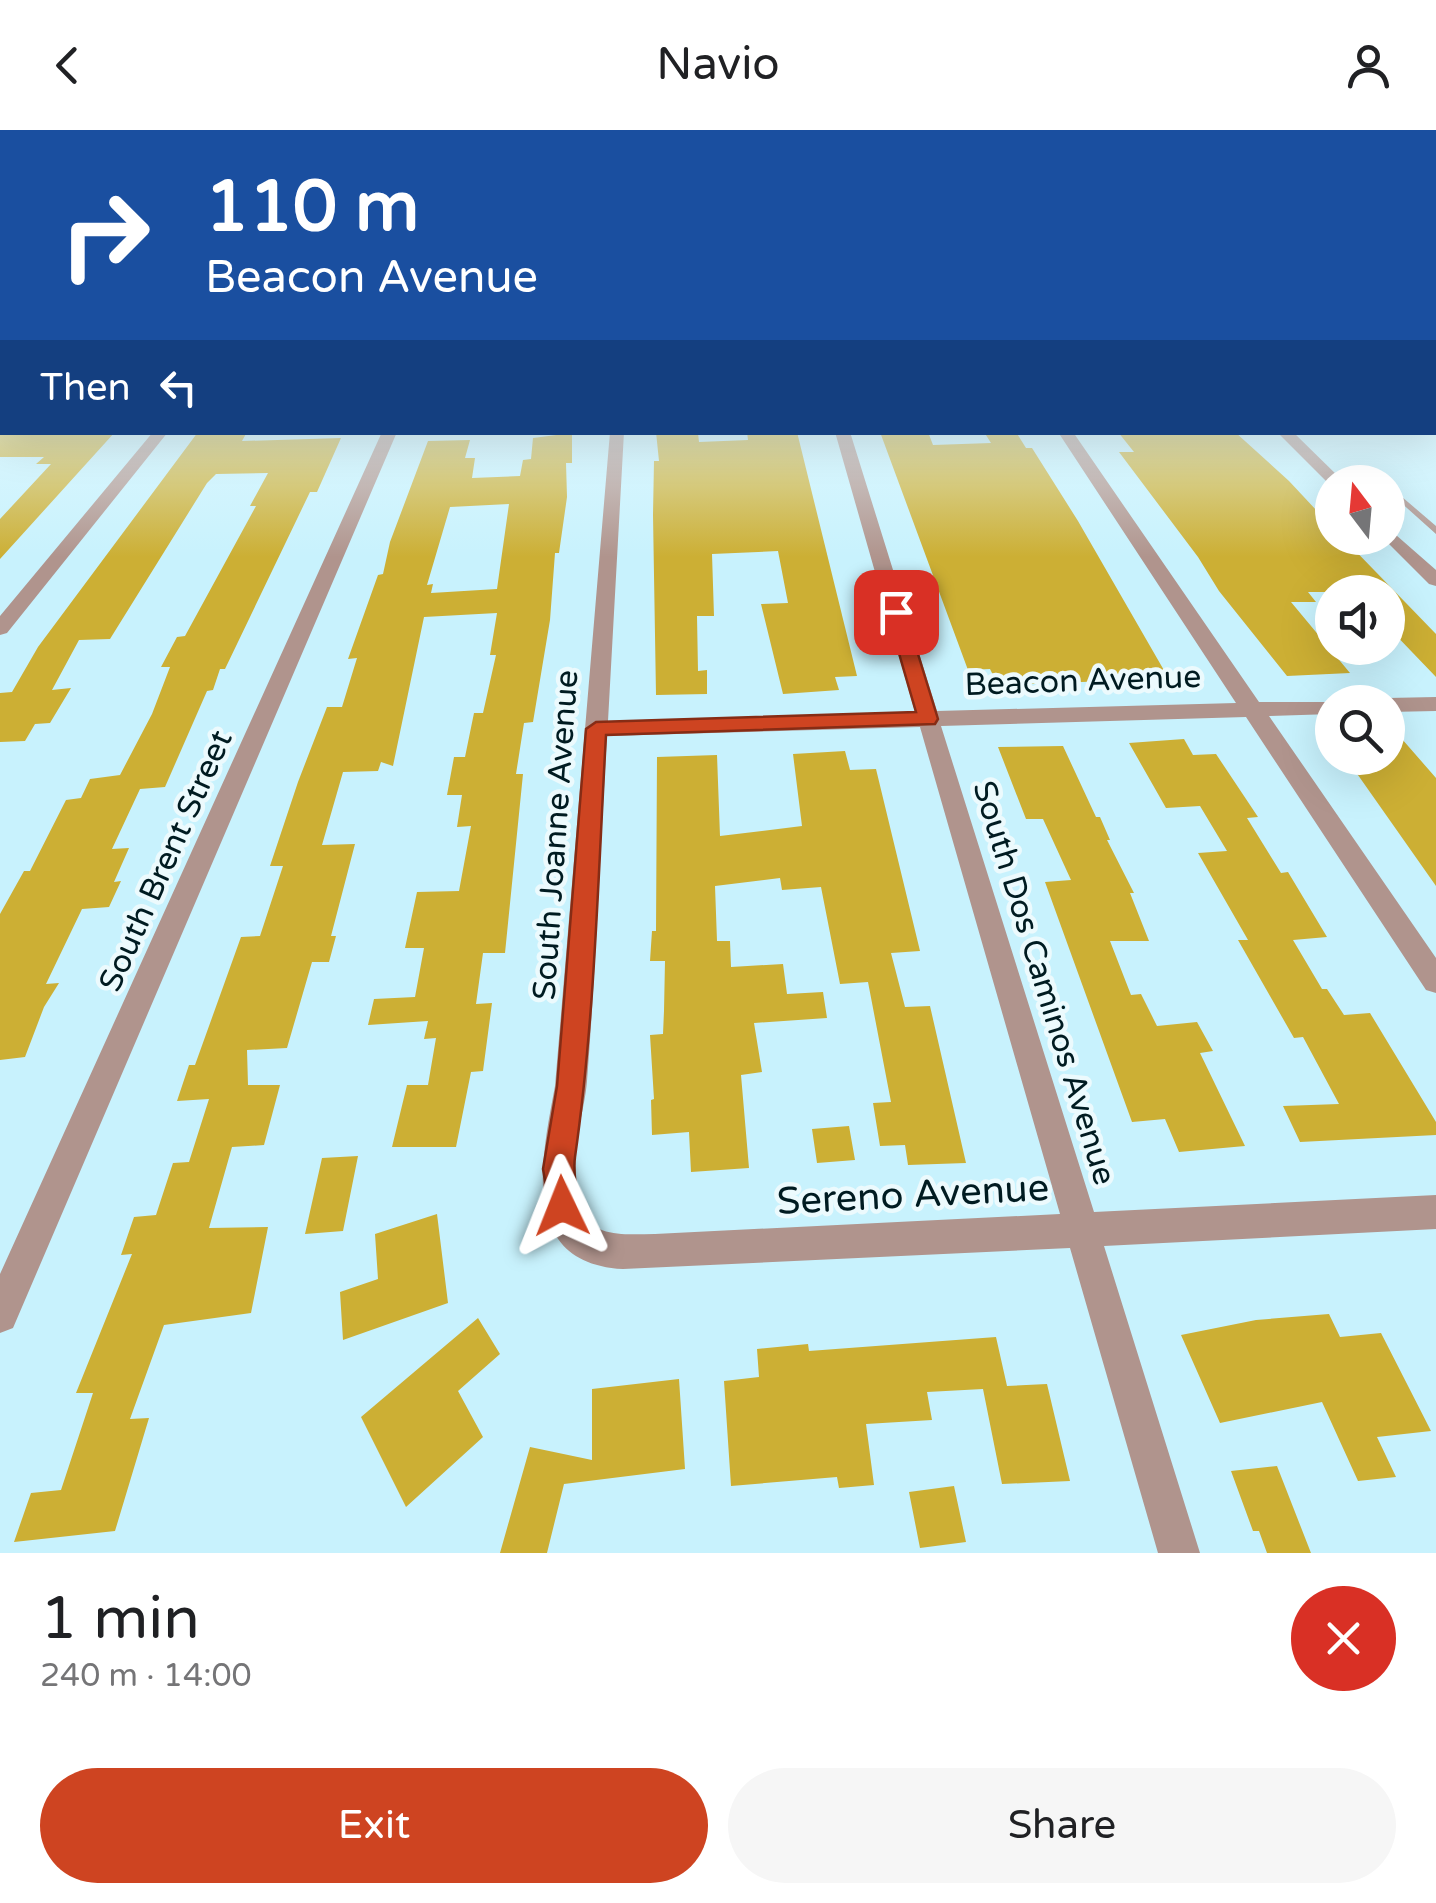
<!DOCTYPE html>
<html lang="en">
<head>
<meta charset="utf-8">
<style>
	body { margin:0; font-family:"Varela Round",sans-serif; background:#f6f6f6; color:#202124; height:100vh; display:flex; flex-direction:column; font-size:38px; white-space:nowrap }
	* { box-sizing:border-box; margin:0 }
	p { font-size:32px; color:#757577 }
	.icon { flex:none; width:55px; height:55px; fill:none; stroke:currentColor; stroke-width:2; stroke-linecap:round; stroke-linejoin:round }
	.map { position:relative; height:1423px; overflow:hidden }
	.panel { display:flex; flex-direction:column; background:#fff; flex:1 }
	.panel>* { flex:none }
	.hud { position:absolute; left:0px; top:0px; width:1438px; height:305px; box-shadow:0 10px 40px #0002; background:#1a4fa0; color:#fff; overflow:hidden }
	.needle { width:65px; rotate:344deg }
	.tools { position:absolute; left:1315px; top:335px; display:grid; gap:20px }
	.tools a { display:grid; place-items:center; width:90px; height:90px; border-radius:50%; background:#fff; box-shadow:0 10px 40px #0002; font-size:50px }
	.pin { position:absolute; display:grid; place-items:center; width:85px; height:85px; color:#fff; margin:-42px; border-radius:20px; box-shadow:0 5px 15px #0006 }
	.me { position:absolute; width:110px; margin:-55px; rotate:358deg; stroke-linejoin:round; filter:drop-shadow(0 0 8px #0008) }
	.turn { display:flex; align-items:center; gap:35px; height:210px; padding:0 40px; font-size:45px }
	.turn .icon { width:130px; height:130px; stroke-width:2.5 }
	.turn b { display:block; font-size:70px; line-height:85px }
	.then { display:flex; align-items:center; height:95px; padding:0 40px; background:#0003; gap:20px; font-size:38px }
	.round { display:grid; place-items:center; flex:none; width:105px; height:105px; border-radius:52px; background:#f6f6f6 }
	.summary { display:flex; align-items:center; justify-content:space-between; height:170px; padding:0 40px }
	h1 { font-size:60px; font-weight:600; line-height:75px }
	.button { display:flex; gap:20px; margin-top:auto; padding:20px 40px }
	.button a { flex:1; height:115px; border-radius:60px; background:#ce4421; color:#fff; font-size:40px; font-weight:600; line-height:115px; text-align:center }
	.button a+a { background:#f6f6f6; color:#202124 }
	header { display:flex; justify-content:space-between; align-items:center; height:130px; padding:0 40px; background:#fff; font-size:45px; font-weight:600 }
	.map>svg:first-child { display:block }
</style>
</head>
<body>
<header><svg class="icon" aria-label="back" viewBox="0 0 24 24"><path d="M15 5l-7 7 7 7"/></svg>Navio<svg class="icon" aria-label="person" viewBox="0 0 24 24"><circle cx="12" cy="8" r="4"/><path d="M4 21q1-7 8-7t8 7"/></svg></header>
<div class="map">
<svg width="1436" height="1423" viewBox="0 0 1436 1423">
	<rect width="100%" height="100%" fill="#c8f2fd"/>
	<!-- building -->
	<path fill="#ccaf34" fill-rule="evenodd" d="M0,302H115L0,429V389L51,334H36L44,327H0Z
		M198,302H247L242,311L341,308L317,362H310L225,539H220L213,560L207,561L165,657L140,659L112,719L129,718L114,752L121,751L109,777L82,779L46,854L59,853L44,877L25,927L0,930V784L24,741H30L66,670L81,668L90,649L120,645L152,584L170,537H161L177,507L185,506L256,376H250L268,343L216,344L207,353L110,509L79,510L52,560L71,558L50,593L35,594L25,611L0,612V563L12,562L38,517Z
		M656,302L698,303L699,312L748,310L747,302H797L857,546L835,547L839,560L783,564L761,474L788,473L778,421L712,424L714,486H697L698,541L707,540V564L656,565L653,385L654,331H659Z
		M880,302H928L933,315L991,313L984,302H1016L1026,318H1032L1078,391L1169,549L998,555L990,539L968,540Z
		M1118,302H1235L1289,351L1332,397V408H1343L1436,504V547L1388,497V462H1308L1316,472H1291L1350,543L1287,546L1219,461L1198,427L1119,322H1134Z
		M572,303V333H566L567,367L559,423H555L550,490L533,592L524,593L516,644H523L505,823H483L476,874L492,873L483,941L471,942L456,1017H392L407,955H428L436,908L424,909L428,891L368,895L374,869L415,867L424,818H405L417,762L459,761L471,696L457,697L462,665H447L454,627H465L474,583H483L496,525H490L497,483L424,487L393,636L381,632L378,641L343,642L322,715L355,714L331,806H336L329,832H312L287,918L247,920L248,955H280L264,1015L232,1017L209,1098L268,1097L251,1183L164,1195L130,1289L149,1288L115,1401L14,1412L31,1363L61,1360L93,1263H76L132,1124L121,1125L134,1087L156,1085L173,1033L189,1032L209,969L177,971L189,935H195L241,807L260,806L283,736H270L298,652L327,577H342L357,528L348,529L378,445L383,444L390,412L428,311L470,310L465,328H475L472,348L520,346L523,330L531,329L533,308ZM509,374L497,459L431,463L433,454L427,455L450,377Z
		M1388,593L1436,648V756L1346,628H1388Z
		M1184,609L1193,625L1216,624L1258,687L1247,688L1281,743L1288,742L1327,807L1293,810L1322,859H1327L1344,885L1370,883L1436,992V1005L1300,1012L1283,976L1339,974L1303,907L1294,908L1238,810H1248L1198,723L1227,721L1200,676L1166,678L1129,613Z
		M1063,616L1096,687H1100L1110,710H1107L1134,763H1130L1149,811H1110L1131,865L1141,864L1157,896L1197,892L1213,921L1200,923L1245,1016L1179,1022L1165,989L1132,992L1045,752L1071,750L1043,689H1026L998,617Z
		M845,621L850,640L876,639L920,821L891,823L905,877L930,876L966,1033L908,1035L905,1015L880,1016L873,973L891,972L868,852L840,854L821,757L782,760L780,748L715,756L717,811H730L731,837L783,834L787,864L823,862L827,888L754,893L762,942L741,945L749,1038L691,1042L689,1002L652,1005L651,970L654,969L650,905L663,904L664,881L665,831H650L652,801H656L657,627L717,625L720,706L802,696L793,624Z
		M849,996L855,1030L817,1033L812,999Z
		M358,1026L343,1101L305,1104L322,1028Z
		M437,1084L448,1173L343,1210L340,1162L378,1149L375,1104Z
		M1329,1184L1340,1207L1381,1203L1431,1301L1377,1307L1396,1347L1358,1351L1322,1272L1220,1293L1181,1205L1256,1190Z
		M478,1188L500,1224L458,1261L483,1307L406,1377L361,1287Z
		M996,1207L1007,1256L1047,1254L1070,1351L1002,1354L983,1259L927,1262L932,1290L866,1294L874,1355L839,1358L837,1347L731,1356L724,1251L759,1247L757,1219L808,1214L809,1221Z
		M679,1249L685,1339L564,1354L547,1423H500L530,1317L592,1330V1259Z
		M1277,1336L1311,1423H1267L1259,1401H1253L1231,1341Z
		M954,1356L966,1412L920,1418L909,1362Z"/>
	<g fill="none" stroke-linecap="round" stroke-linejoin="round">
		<!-- service -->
		<path fill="#b0948d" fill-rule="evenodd" d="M1328,345L1378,350L1382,352H1360L1331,349H1328Z
			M1388,355L1436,396V404L1388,361Z"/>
		<!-- minor -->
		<path fill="#b0948d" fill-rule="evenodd" d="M1435,228H1436V235H1435Z
			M153,302H168L7,503L0,505V486Z
			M382,302H397L13,1198L0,1203V1144Z
			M610,302H624L608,591L915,582L835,302H850L937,581L1236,573L1058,302H1073L1259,572H1340H1332V584L1269,586L1436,828V863L1426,860L1246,587L941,596L1094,1082L1436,1065V1099L1104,1116L1200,1423H1158L1070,1118L623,1139C517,1133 542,1027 555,956ZM920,597L1060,1084L655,1104C628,1104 594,1109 580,1080C562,1042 584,990 587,951C596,836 600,721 607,606Z
			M1277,302H1293L1344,352L1330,355Z
			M1388,398L1436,440V456L1429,454L1383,408H1388Z
			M1436,567V581L1388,582V572H1379L1388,568Z"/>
	</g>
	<!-- sky -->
	<linearGradient id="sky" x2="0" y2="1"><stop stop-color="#53c0ed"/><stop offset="0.53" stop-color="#e6f9fe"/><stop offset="1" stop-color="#e6f9fe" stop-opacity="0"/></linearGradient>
	<rect width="1436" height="427" fill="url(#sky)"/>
	<!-- route -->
	<path fill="#ce4421" stroke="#862c15" stroke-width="2.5" d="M896,476L905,482L938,589L935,594L606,605C598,746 595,888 575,1027C572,1048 581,1068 573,1087L562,1092L551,1087L543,1039L557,956L586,599L596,592L916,582L887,482Z"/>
	<g text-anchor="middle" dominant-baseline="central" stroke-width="9" stroke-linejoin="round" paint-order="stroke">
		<!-- street labels -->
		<g font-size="32" fill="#001b21" stroke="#ecfafd">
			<text transform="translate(1083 551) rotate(-2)">Beacon Avenue</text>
			<text transform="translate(556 705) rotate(-86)">South Joanne Avenue</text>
			<text transform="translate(166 731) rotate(-66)">South Brent Street</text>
			<text transform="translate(1044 853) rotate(73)">South Dos Caminos Avenue</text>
		</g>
		<!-- near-street labels -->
		<g font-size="38" fill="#001b21" stroke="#ecfafd">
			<text transform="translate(913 1065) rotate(-3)">Sereno Avenue</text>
		</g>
	</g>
</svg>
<div class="tools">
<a><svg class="needle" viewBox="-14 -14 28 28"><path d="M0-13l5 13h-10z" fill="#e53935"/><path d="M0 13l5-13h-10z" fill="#757577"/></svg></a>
<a><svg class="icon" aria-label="sound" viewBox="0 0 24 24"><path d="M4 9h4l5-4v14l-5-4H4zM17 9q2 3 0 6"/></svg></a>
<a><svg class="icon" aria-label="search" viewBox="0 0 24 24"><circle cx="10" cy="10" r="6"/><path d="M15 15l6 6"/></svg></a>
</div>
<div class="pin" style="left:896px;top:482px;background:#d93025"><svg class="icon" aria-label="arrive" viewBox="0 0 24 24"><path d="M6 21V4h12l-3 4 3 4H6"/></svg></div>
<svg class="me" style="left:562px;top:1076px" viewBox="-20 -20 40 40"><path d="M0-17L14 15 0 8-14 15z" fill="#ce4421" stroke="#fff" stroke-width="4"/></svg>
<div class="hud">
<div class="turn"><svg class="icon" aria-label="right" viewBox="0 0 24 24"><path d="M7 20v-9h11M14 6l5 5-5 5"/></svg><div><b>110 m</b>Beacon Avenue</div></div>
<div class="then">Then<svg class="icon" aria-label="left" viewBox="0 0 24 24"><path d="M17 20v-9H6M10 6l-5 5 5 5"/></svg></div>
</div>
</div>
<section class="panel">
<div class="summary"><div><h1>1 min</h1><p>240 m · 14:00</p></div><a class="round" style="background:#d93025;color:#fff"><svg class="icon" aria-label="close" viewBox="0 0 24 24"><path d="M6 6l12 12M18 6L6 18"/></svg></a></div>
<div class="button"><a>Exit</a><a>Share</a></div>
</section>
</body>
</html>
